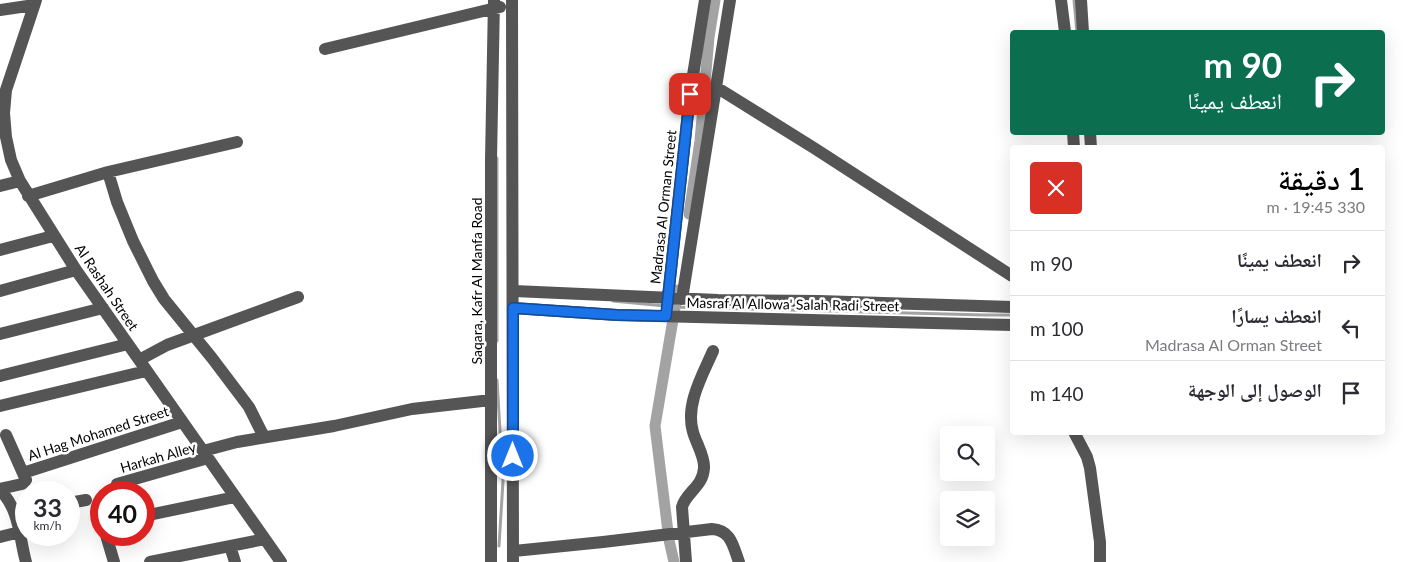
<!DOCTYPE html>
<html lang="ar">
<head>
<meta charset="utf-8">
<style>
	body { margin:0; font-family:Lato,"Noto Naskh Arabic",sans-serif; background:#f7f7f7; color:#2b2b33; direction:rtl; height:100vh; display:flex; flex-direction:column; font-size:19px; white-space:nowrap }
	* { box-sizing:border-box; margin:0 }
	p { font-size:16px; color:#7c7c81 }
	.icon { flex:none; width:28px; height:28px; fill:none; stroke:currentColor; stroke-width:2; stroke-linecap:round; stroke-linejoin:round }
	.map { position:relative; flex:1; overflow:hidden; direction:ltr }
	.panel { position:absolute; left:1010px; top:145px; width:375px; height:290px; display:flex; flex-direction:column; background:#fff; border-radius:5px; box-shadow:0 5px 20px #0002; direction:rtl }
	.panel>* { flex:none }
	.top-card { position:absolute; left:1010px; top:30px; width:375px; height:105px; border-radius:5px; box-shadow:0 5px 20px #0002; direction:rtl; background:#0b6e4f; color:#fff; overflow:hidden }
	.controls { position:absolute; left:940px; top:426px; display:grid; gap:10px }
	.controls a { display:grid; place-items:center; width:55px; height:55px; border-radius:5px; background:#fff; box-shadow:0 5px 20px #0002; font-size:25px }
	.speed { position:absolute; left:15px; top:481px; display:flex; gap:10px; font-size:25px; font-weight:700; text-align:center }
	.speed>* { display:grid; place-content:center; width:65px; height:65px; border-radius:50%; background:#fff; box-shadow:0 5px 20px #0002; line-height:1 }
	.speed small { font-size:12px; font-weight:400 }
	.speed .limit { border:8px solid #d22; background:#fff; color:#111 }
	.pin { position:absolute; display:grid; place-items:center; width:42px; height:42px; color:#fff; margin:-21px; border-radius:10px; box-shadow:0 2px 8px #0006 }
	.me { position:absolute; width:55px; margin:-28px; rotate:0deg; stroke-linejoin:round; filter:drop-shadow(0 0 4px #0008) }
	.turn { display:flex; align-items:center; gap:18px; height:105px; padding:0 20px; font-size:22px }
	.turn .icon { width:65px; height:65px; stroke-width:2.5 }
	.turn b { display:block; font-size:35px; line-height:42px }
	.round { display:grid; place-items:center; flex:none; width:52px; height:52px; border-radius:5px; background:#f7f7f7 }
	.overview { display:flex; align-items:center; justify-content:space-between; height:85px; padding:0 20px }
	h1 { font-size:30px; font-weight:600; line-height:38px; color:#000 }
	ul { padding:0; list-style:none }
	li { display:flex; align-items:center; gap:15px; height:65px; padding:0 20px; border-top:1px solid #e1e1e2 }
	li div { flex:1 }
	li b { display:block; font-size:19px }
	li em { font-style:normal }
	.map>svg:first-child { display:block }
</style>
</head>
<body>
<div class="map">
<svg width="1416" height="562" viewBox="0 0 1416 562">
	<rect width="100%" height="100%" fill="#fff"/>
	<g fill="none" stroke-linecap="round" stroke-linejoin="round">
		<!-- stream -->
		<path stroke="#a3a3a3" stroke-width="3" d="M1074,0L1077,32
			M613,301L665,306
			M671,307L984,315H1012
			M497,341V158
			M497,380L503,481L499,546"/>
		<!-- canal -->
		<path stroke="#a3a3a3" stroke-width="11" d="M689,214L700,141L709,37L715,0
			M674,562L669,540L655,426L678,290"/>
		<!-- minor -->
		<path stroke="#555" stroke-width="12" d="M36,0L6,90L4,113L6,137L11,160L20,181L76,270L281,562
			M512,0L513,562
			M1061,0L1065,32
			M1081,0L1083,32
			M0,10L34,5
			M325,49L500,7
			M716,87L814,148L1012,276
			M1073,132L1074,148
			M1090,132L1091,148
			M108,172L117,202L133,241L153,281L164,299L212,358L249,407L264,437
			M0,186L20,181
			M28,196L108,172L237,142
			M0,250L53,236
			M0,291L76,270
			M514,291L718,300L819,301L1012,307
			M682,299L730,0
			M667,306L690,94L705,0
			M513,308L617,315L1012,325
			M0,334L103,308
			M139,360L167,345L298,297
			M0,376L128,344
			M0,406L146,371
			M1074,432L1087,457L1090,468L1100,542V562
			M203,451L237,442L334,426L412,409L491,400
			M23,473L182,422
			M117,484L208,458
			M0,489L22,484L26,480L6,435
			M0,490C20,510 19,537 26,562
			M69,503L86,500
			M144,516L235,497
			M106,535L114,562
			M0,537L20,532
			M230,546L235,562
			M514,551L603,542L712,529C731,530 733,546 739,562
			M150,562L265,539
			M491,562V160L494,0
			M686,562L682,507C686,492 703,487 704,468C705,457 696,443 693,432C685,405 702,376 713,351"/>
	</g>
	<g fill="none" stroke-linecap="round" stroke-linejoin="round">
		<defs>
			<path id="route" d="M513,456V308L617,315L666,316L690,94"/>
		</defs>
		<!-- route casing -->
		<use href="#route" stroke="#114b97" stroke-width="12"/>
		<!-- route -->
		<use href="#route" stroke="#1a73e8" stroke-width="9"/>
	</g>
	<g text-anchor="middle" dominant-baseline="central" stroke-width="5" stroke-linejoin="round" paint-order="stroke">
		<!-- street labels -->
		<g font-size="14" fill="#000" stroke="#fff">
			<text transform="translate(663 207) rotate(-84)">Madrasa Al Orman Street</text>
			<text transform="translate(476 281) rotate(-90)">Saqara, Kafr Al Manfa Road</text>
			<text transform="translate(107 287) rotate(56)">Al Rashah Street</text>
			<text transform="translate(793 304) rotate(1)">Masraf Al Allowa' Salah Radi Street</text>
			<text transform="translate(98 433) rotate(-18)">Al Hag Mohamed Street</text>
			<text transform="translate(158 457) rotate(-16)">Harkah Alley</text>
		</g>
	</g>
</svg>
<div class="controls">
<a><svg class="icon" aria-label="search" viewBox="0 0 24 24"><circle cx="10" cy="10" r="6"/><path d="M15 15l6 6"/></svg></a>
<a><svg class="icon" aria-label="layers" viewBox="0 0 24 24"><path d="M12 4l9 5-9 5-9-5zM3 14l9 5 9-5"/></svg></a>
</div>
<div class="speed"><div>33<small>km/h</small></div><div class="limit">40</div></div>
<div class="pin" style="left:690px;top:94px;background:#d93025"><svg class="icon" aria-label="arrive" viewBox="0 0 24 24"><path d="M6 21V4h12l-3 4 3 4H6"/></svg></div>
<svg class="me" style="left:513px;top:456px" viewBox="-20 -20 40 40"><circle r="17" fill="#1a73e8" stroke="#fff" stroke-width="3"/><path d="M0-11L8 9 0 5-8 9z" fill="#fff"/></svg>
<div class="top-card">
<div class="turn"><svg class="icon" aria-label="right" viewBox="0 0 24 24"><path d="M7 20v-9h11M14 6l5 5-5 5"/></svg><div><b>90 m</b>انعطف يمينًا</div></div>
</div>
<section class="panel">
<div class="overview"><div><h1>1 دقيقة</h1><p>330 m · 19:45</p></div><a class="round" style="background:#d93025;color:#fff"><svg class="icon" aria-label="close" viewBox="0 0 24 24"><path d="M6 6l12 12M18 6L6 18"/></svg></a></div>
<ul>
<li><svg class="icon" aria-label="right" viewBox="0 0 24 24"><path d="M7 20v-9h11M14 6l5 5-5 5"/></svg><div><b>انعطف يمينًا</b></div><em>90 m</em></li>
<li><svg class="icon" aria-label="left" viewBox="0 0 24 24"><path d="M17 20v-9H6M10 6l-5 5 5 5"/></svg><div><b>انعطف يسارًا</b><p>Madrasa Al Orman Street</p></div><em>100 m</em></li>
<li><svg class="icon" aria-label="arrive" viewBox="0 0 24 24"><path d="M6 21V4h12l-3 4 3 4H6"/></svg><div><b>الوصول إلى الوجهة</b></div><em>140 m</em></li>
</ul>
</section>
</div>
</body>
</html>
